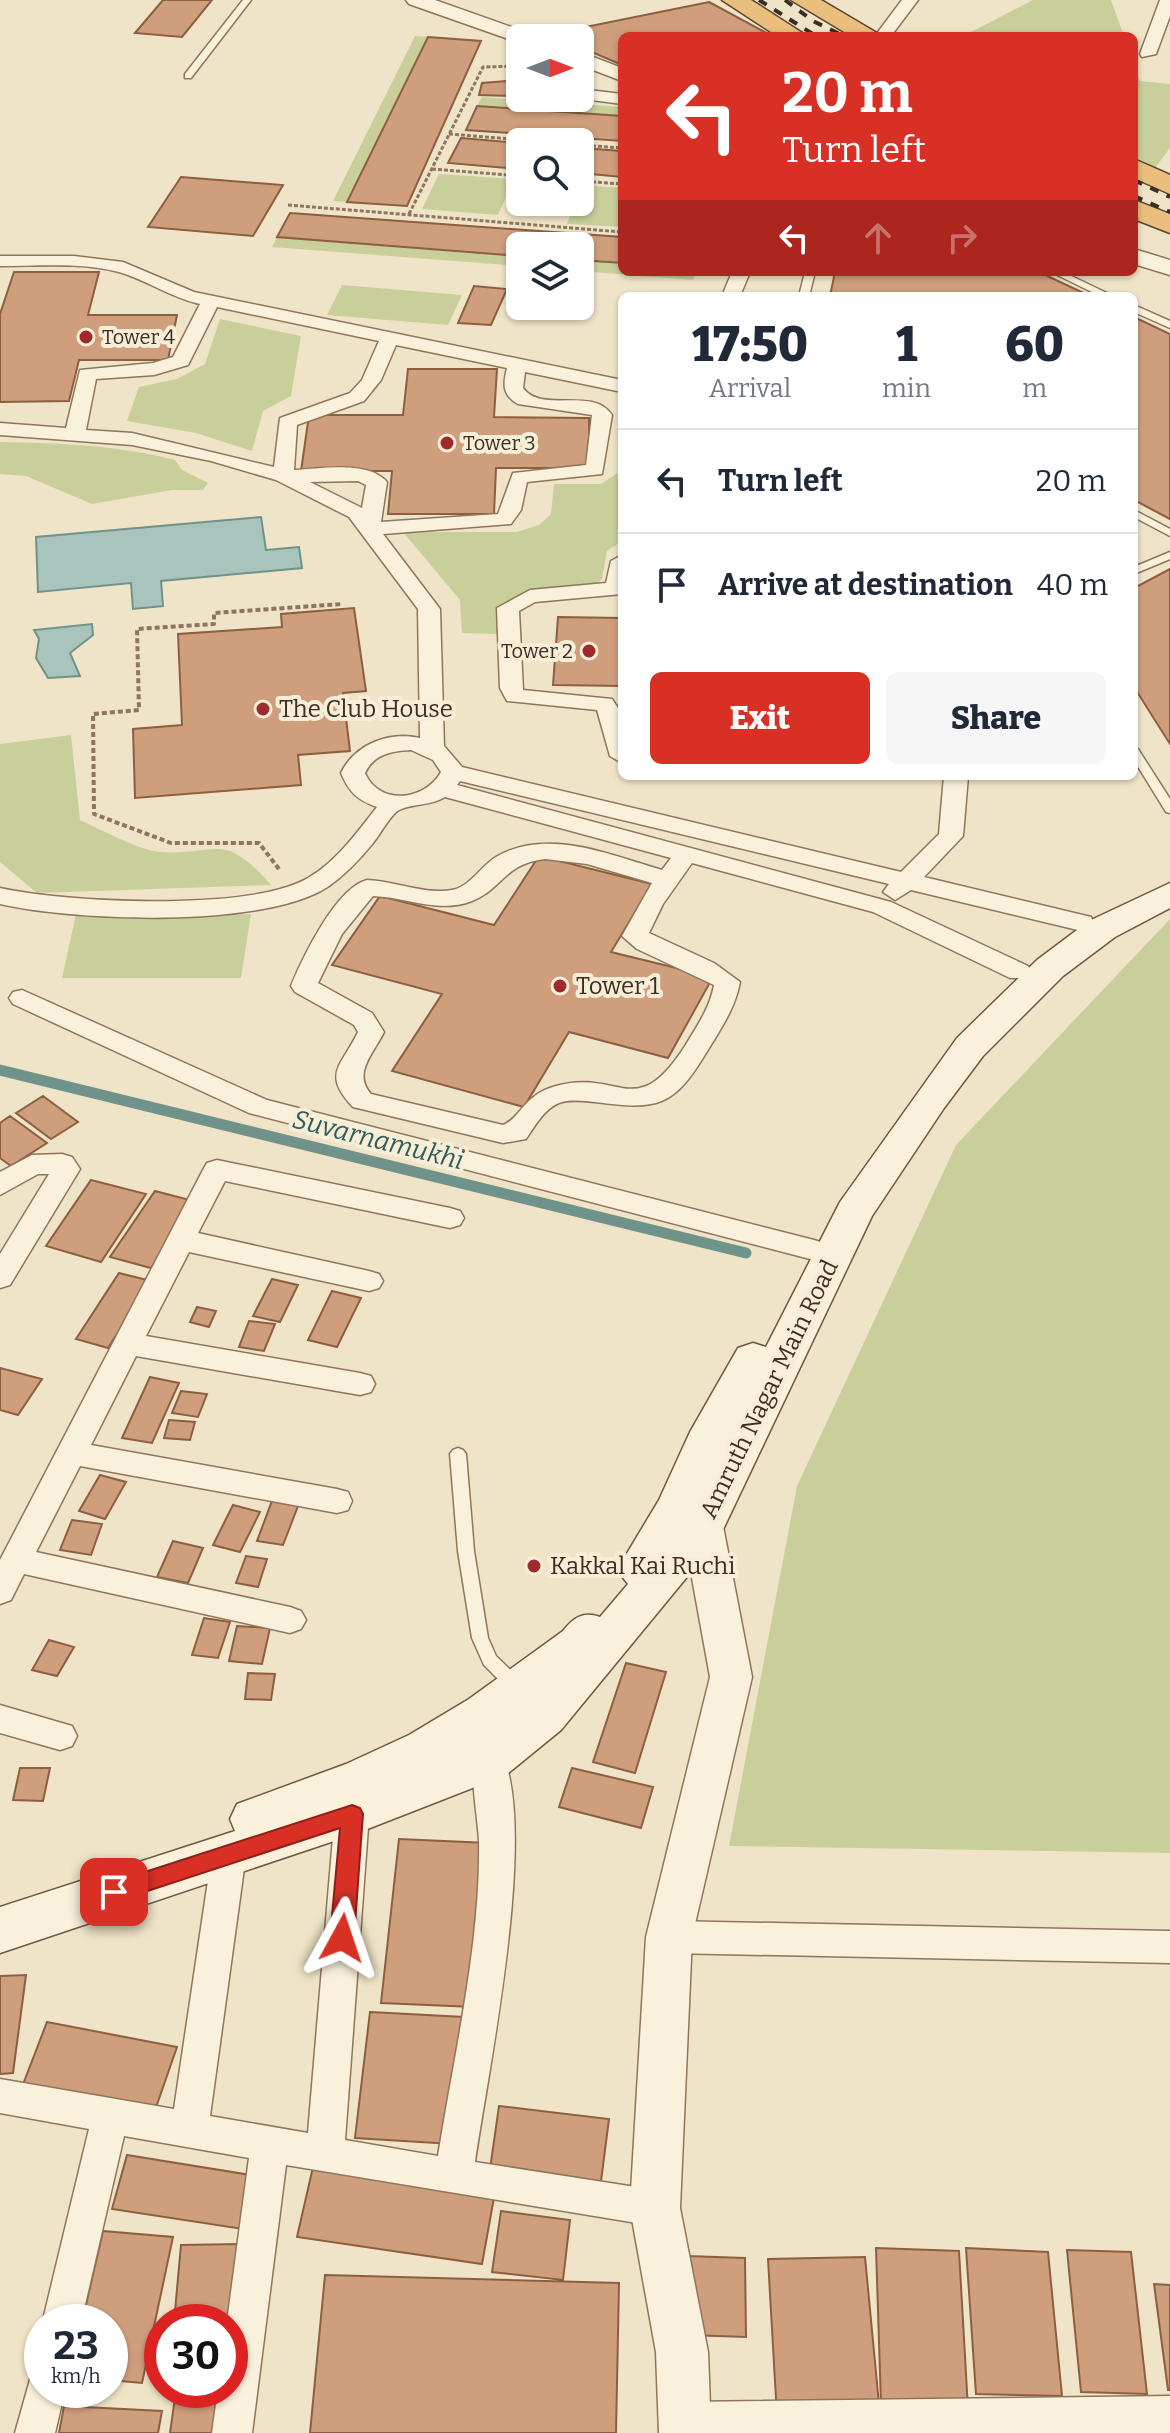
<!DOCTYPE html>
<html lang="en">
<head>
<meta charset="utf-8">
<style>
	body { margin:0; font-family:Bitter,serif; background:#f6f6f7; color:#1f2937; height:100vh; display:flex; flex-direction:column; font-size:30px; white-space:nowrap }
	* { box-sizing:border-box; margin:0 }
	p { font-size:26px; color:#747a83 }
	.icon { flex:none; width:44px; height:44px; fill:none; stroke:currentColor; stroke-width:2; stroke-linecap:round; stroke-linejoin:round }
	.map { position:relative; flex:1; overflow:hidden }
	.drawer { position:absolute; left:618px; top:292px; width:520px; height:488px; display:flex; flex-direction:column; background:#fff; border-radius:12px; box-shadow:0 2px 6px #0004 }
	.drawer>* { flex:none }
	.top-card { position:absolute; left:618px; top:32px; width:520px; height:244px; border-radius:12px; box-shadow:0 2px 6px #0004; background:#d93025; color:#fff; overflow:hidden }
	.needle { width:52px; rotate:90deg }
	.controls { position:absolute; left:506px; top:24px; display:grid; gap:16px }
	.controls a { display:grid; place-items:center; width:88px; height:88px; border-radius:12px; background:#fff; box-shadow:0 2px 6px #0004; font-size:40px }
	.speed { position:absolute; left:24px; top:2304px; display:flex; gap:16px; font-size:40px; font-weight:700; text-align:center }
	.speed>* { display:grid; place-content:center; width:104px; height:104px; border-radius:50%; background:#fff; box-shadow:0 2px 6px #0004; line-height:1 }
	.speed small { font-size:20px; font-weight:400 }
	.speed .limit { border:12px solid #d22; background:#fff; color:#111 }
	.pin { position:absolute; display:grid; place-items:center; width:68px; height:68px; color:#fff; margin:-34px; border-radius:16px; box-shadow:0 4px 12px #0006 }
	.me { position:absolute; width:88px; margin:-44px; rotate:5deg; stroke-linejoin:round; filter:drop-shadow(0 0 6px #0008) }
	.turn { display:flex; align-items:center; gap:28px; height:168px; padding:0 32px; font-size:36px }
	.turn .icon { width:104px; height:104px; stroke-width:2.5 }
	.turn b { display:block; font-size:56px; line-height:68px }
	.lanes { display:flex; align-items:center; height:76px; padding:0 32px; background:#0003; justify-content:center; gap:40px; direction:ltr }
	.lanes .off { opacity:.35 }
	.eta { display:flex; justify-content:space-evenly; align-items:center; height:136px; text-align:center }
	.eta b { font-size:48px; font-weight:800; line-height:56px }
	.action { display:flex; gap:16px; margin-top:auto; padding:16px 32px }
	.action a { flex:1; height:92px; border-radius:12px; background:#d93025; color:#fff; font-size:32px; font-weight:800; line-height:92px; text-align:center }
	.action a+a { background:#f6f6f7; color:#1f2937 }
	ul { padding:0; list-style:none }
	li { display:flex; align-items:center; gap:24px; height:104px; padding:0 32px; border-top:2px solid #e0e1e3 }
	li div { flex:1 }
	li b { display:block; font-size:30px }
	li em { font-style:normal }
	.map>svg:first-child { display:block }
</style>
</head>
<body>
<div class="map">
<svg width="1170" height="2433" viewBox="0 0 1170 2433">
	<rect width="100%" height="100%" fill="#f0e4c8"/>
	<!-- green -->
	<path fill="#c9cf9b" d="M1033,0H1111L1124,36H963Z
		M415,36L428,37L347,202L333,201Z
		M1134,63L1140,81L1170,84V148L1155,168L1134,156Z
		M482,97L622,107V116L477,106Z
		M439,174H440L514,179L498,215L422,209Z
		M580,185L622,188V227L567,224L574,202H580Z
		M277,237L520,256V266L272,247Z
		M580,260L622,263V272H696L693,280L580,271Z
		M342,285L462,295L448,325L327,315Z
		M220,319L301,336L291,396L263,411L252,451L196,433L127,421L139,387L177,379L205,364Z
		M0,442C59,443 117,445 175,460L182,470L208,483L203,490H172L92,504L26,476L0,474Z
		M622,470V541L607,551L602,579L593,586L529,592L503,604L499,634L462,633L460,600L403,532H517L539,525L551,514L554,484H601Z
		M71,735L80,820C100,829 140,851 161,852C219,855 223,830 271,885L37,893L0,862V744Z
		M76,914H251L241,978H62Z
		M1170,919V1853L729,1846L797,1486L956,1145Z"/>
	<!-- water -->
	<path fill="#a9c4bc" stroke="#6f938a" stroke-width="2" d="M261,517L266,550L299,547L302,568L161,581L163,606L133,609L131,583L38,592L36,537Z
		M92,624L93,635L70,653L80,676L48,678L36,658L39,639L34,630Z"/>
	<g fill="none" stroke-linecap="round" stroke-linejoin="round">
		<!-- stream -->
		<path stroke="#6f938a" stroke-width="11" d="M0,1070L746,1253"/>
	</g>
	<!-- building -->
	<path fill="#cf9f7d" stroke="#8d5f41" stroke-width="2" d="M163,0H212L182,37L135,33Z
		M709,2L772,36H622V65L580,47V38L551,34Z
		M428,37L481,41L407,206L347,202Z
		M520,80V87L510,96L479,95L482,83Z
		M477,106L622,116V141L466,130Z
		M461,138L520,143V169L448,163Z
		M580,148L622,151V177L580,173Z
		M181,177L283,185L253,236L148,227Z
		M290,213L622,237V263L580,260V246H520V256L277,237Z
		M14,272H99L88,315H177L168,360H79L69,401L0,402V314Z
		M835,272H1039L1090,296H830Z
		M474,286L507,289L491,325L458,323Z
		M1134,317L1170,334V519L1134,500Z
		M408,369H497L494,417L589,418V468H496L494,514H388L392,471H301L309,415H403Z
		M1170,569V744L1134,687V588Z
		M354,608L366,691L343,693L350,751L298,755L301,785L135,798L133,729L182,725L178,634L282,627L281,614Z
		M558,617L622,618V686L553,685Z
		M539,856L652,884L611,952L713,977L668,1058L569,1032L524,1107L392,1071L442,994L332,965L380,896L494,925Z
		M43,1096L78,1122L51,1139L16,1113Z
		M10,1116L47,1143L11,1166L0,1158V1123Z
		M91,1180L146,1194L101,1262L46,1246Z
		M155,1191L194,1201L151,1268L110,1257Z
		M119,1273L151,1281L108,1348L76,1339Z
		M272,1279L298,1285L280,1322L253,1316Z
		M332,1291L361,1298L337,1347L308,1340Z
		M197,1307L216,1311L209,1327L190,1322Z
		M249,1321L275,1324L264,1351L239,1347Z
		M0,1368L42,1379L18,1415L0,1410Z
		M150,1377L179,1383L152,1443L122,1438Z
		M181,1391L207,1394L198,1417L172,1413Z
		M169,1420L195,1422L190,1440L164,1438Z
		M100,1475L126,1482L105,1519L79,1511Z
		M272,1501L298,1506L283,1545L257,1541Z
		M233,1505L260,1512L240,1552L213,1545Z
		M72,1520L102,1524L91,1555L60,1550Z
		M173,1541L203,1548L188,1583L157,1577Z
		M246,1556L267,1559L258,1587L236,1583Z
		M204,1618L230,1622L218,1658L192,1655Z
		M237,1626L270,1628L262,1664L229,1661Z
		M49,1640L74,1647L57,1676L32,1670Z
		M626,1663L666,1672L635,1773L593,1762Z
		M248,1673L275,1674L271,1700L245,1699Z
		M20,1768H50L43,1801L13,1800Z
		M572,1768L653,1787L641,1828L559,1807Z
		M399,1839L488,1843L474,2007L381,2003Z
		M26,1975L13,2073L0,2074V1976Z
		M370,2012L464,2017L452,2144L355,2138Z
		M47,2022L177,2047L154,2113L22,2087Z
		M499,2106L609,2119L600,2189L489,2176Z
		M127,2155L263,2177L249,2230L112,2209Z
		M313,2167L495,2192L482,2264L297,2237Z
		M501,2211L570,2220L563,2280L492,2272Z
		M103,2231L173,2237L142,2383L110,2380V2322H82Z
		M239,2244L230,2354V2322H174L181,2245Z
		M876,2248L959,2251L968,2409L881,2404Z
		M966,2248L1048,2252L1062,2396L976,2394Z
		M1067,2250L1131,2252L1147,2394L1081,2392Z
		M687,2256L745,2258L746,2337L687,2335Z
		M865,2257L880,2415L777,2416L768,2259Z
		M325,2275L619,2283L616,2433H310Z
		M1154,2284L1170,2285V2390H1168Z
		M230,2381V2433H170L176,2390H230Z
		M64,2406L162,2411L158,2433H59Z"/>
	<g fill="none" stroke-linecap="round" stroke-linejoin="round">
		<defs>
			<path id="service" d="M243,0H251L191,78H185V74Z
				M805,272H815L809,296H799Z
				M1051,272H1063L1113,296H1100Z
				M1134,305L1170,321V328L1134,312Z
				M1134,510L1170,529V536L1134,517Z
				M1170,552V559L1134,574V567Z
				M1134,748L1138,749L1170,799V813L1166,812L1134,760Z
				M458,1448L463,1450L466,1454L474,1551L488,1638L496,1656L523,1682L525,1687L523,1692L517,1694L511,1692L484,1665L472,1638L458,1551L450,1454L453,1450Z"/>
			<path id="minor" d="M902,0H918L891,36H875Z
				M1160,0H1170V16L1156,54L1142,57L1140,54Z
				M580,89L622,94V104L576,98H580Z
				M0,256H74L123,262L194,292L622,380V392L525,372L523,388C542,414 592,386 612,415L602,474L527,482L521,510L511,524L383,534L440,609L444,746L462,767L901,872L939,834L944,776H968L963,836L924,877L1091,917L1094,923L1082,931L911,890L895,900L883,892L889,884L460,781L457,785L891,902L1028,966L1032,972L1028,978H1010L873,912L692,863L663,904L649,933L714,963L740,982C735,1009 720,1030 706,1053C673,1108 657,1110 595,1102C584,1101 570,1099 559,1103C544,1109 535,1126 526,1139L503,1143L353,1107C321,1073 342,1066 358,1032L354,1025L295,992L291,986C303,957 336,888 367,880C395,881 425,895 452,890C470,887 481,866 496,857C546,827 611,855 662,870L671,858L445,797C431,806 414,803 399,810C390,815 380,835 373,843C360,859 346,874 329,886C266,929 74,921 0,904V888C68,903 235,910 298,883C331,869 355,835 377,807C357,800 349,792 341,773C355,744 389,731 420,738L418,609L349,517L276,480L211,461L132,445L0,435V423L66,428L80,370L153,363L173,357L200,304C171,298 147,280 119,272C81,262 38,266 0,266ZM217,307L379,341L362,380L350,393L280,418L274,467L132,433L86,430L96,379L154,375L188,365ZM396,345L507,368C503,384 502,395 518,404L592,415L586,465L513,473L498,514L381,522L387,482C368,460 320,469 294,470L297,425L364,401L381,380ZM358,481L366,485L362,508L310,482ZM411,750L433,760L441,772C425,801 379,806 365,773C374,754 391,751 411,750ZM545,859L587,864L652,883L622,936L637,949L714,985C710,1008 697,1026 685,1046C635,1124 620,1068 556,1086C523,1095 521,1118 503,1125L371,1094C352,1073 374,1053 384,1032L372,1013L318,983L342,934L373,896C406,897 439,914 472,901C503,889 503,864 545,859Z
				M732,272H750L740,296H722Z
				M622,555V594L535,602L519,611L523,690L612,699L622,714V763L610,756L597,710L507,701L500,688L497,608L530,590L606,583L611,561Z
				M22,990L267,1100L814,1240L824,1243L828,1250L824,1257L814,1260L249,1113L13,1004L9,998L13,992Z
				M62,1154L72,1157L80,1169L10,1285L0,1288V1254L49,1174H38L0,1195V1172L32,1155Z
				M217,1160L450,1208L460,1211L464,1218L460,1225L450,1228L225,1181L198,1233L369,1271L379,1274L383,1281L379,1288L369,1291L189,1252L146,1336L360,1373L371,1376L375,1384L371,1392L360,1395L136,1356L91,1445L337,1489L348,1492L352,1501L348,1510L337,1513L80,1466L36,1552L290,1607L301,1611L306,1620L301,1629L290,1633L24,1574L11,1600L0,1604V1560L203,1170L207,1163Z
				M0,1705L72,1726L77,1736L72,1746L60,1750L0,1733Z
				M489,1747L501,1751C539,1829 488,2070 475,2162L655,2190L669,2195L674,2208L669,2221L655,2226L286,2165L252,2433H212L218,2390H230V2322H227L249,2158L124,2136L81,2322L42,2324L89,2129L0,2113V2079L174,2109L212,1854L217,1843L229,1839L241,1843L246,1854L210,2116L308,2133L335,1814L340,1804L352,1799L364,1804L369,1814L345,2140L438,2156C454,2055 481,1942 479,1841C478,1817 468,1770 477,1751Z
				M669,1921L1170,1931V1963L669,1953L656,1948L651,1937L656,1926Z
				M42,2371V2390H65L55,2433H15L31,2376Z
				M1170,2396V2433H669L665,2422L671,2408L685,2402Z"/>
			<path id="tertiary" d="M406,0H435L531,34L534,38H520V43L517,42L409,4Z
				M580,52L622,68V81L580,65Z
				M1134,249L1170,260V275L1134,264Z
				M686,1497C703,1503 715,1510 723,1526L752,1677L692,1937L680,2208L708,2352L711,2433H659L656,2352L630,2208L646,1937L710,1677L684,1534L672,1524L666,1513L672,1502Z"/>
			<path id="secondary" d="M1170,883V908L1115,937L1063,976L983,1056L944,1108L872,1216L719,1538L561,1730L506,1775L352,1835L0,1953V1907L235,1831L230,1819L237,1804L346,1764L409,1735L469,1699L563,1631C573,1618 583,1611 600,1617L628,1584L617,1570L659,1500L690,1432L738,1348L753,1343L766,1347L840,1202L957,1038L1037,960L1089,921Z"/>
			<path id="trunk" d="M722,0H751L807,36H777Z
				M791,0H821L882,36H851Z
				M1134,159L1170,175V194L1134,178Z
				M1134,200L1170,214V233L1134,219Z"/>
		</defs>
		<!-- service casing -->
		<use href="#service" stroke="#8d765c" stroke-width="3"/>
		<!-- minor casing -->
		<use href="#minor" stroke="#8d765c" stroke-width="3"/>
		<!-- tertiary casing -->
		<use href="#tertiary" stroke="#8d765c" stroke-width="3"/>
		<!-- secondary casing -->
		<use href="#secondary" stroke="#6f573f" stroke-width="3"/>
		<!-- trunk casing -->
		<use href="#trunk" stroke="#5b4430" stroke-width="3"/>
		<!-- path-far1 -->
		<path stroke="#8d765c" stroke-width="3" stroke-dasharray="4 2" stroke-linecap="butt" d="M449,134L548,142
			M580,145L622,148
			M432,169L520,176
			M580,181L622,184
			M288,205L622,232
			M409,214L483,67L520,66"/>
		<!-- path -->
		<path stroke="#8d765c" stroke-width="4" stroke-dasharray="5 3" stroke-linecap="butt" d="M279,869L259,843H171L94,814L93,714L139,710L137,629L214,624V613L342,604"/>
		<!-- service -->
		<use href="#service" fill="#faf1dc" fill-rule="evenodd"/>
		<!-- minor -->
		<use href="#minor" fill="#faf1dc" fill-rule="evenodd"/>
		<!-- tertiary -->
		<use href="#tertiary" fill="#faf1dc" fill-rule="evenodd"/>
		<!-- secondary -->
		<use href="#secondary" fill="#faf1dc" fill-rule="evenodd"/>
		<!-- trunk -->
		<use href="#trunk" fill="#eabe7c" fill-rule="evenodd"/>
		<!-- rail -->
		<path stroke="#3d2e20" stroke-width="4" stroke-dasharray="9 9" stroke-linecap="butt" d="M759,0L816,36
			M785,0L813,21L844,36
			M1134,180L1170,197
			M1134,196L1170,212"/>
	</g>
	<!-- route -->
	<path fill="#d93025" stroke="#8d1f18" stroke-width="2" d="M352,1805L360,1808L363,1814L354,1938L350,1945L342,1948L334,1945L330,1938L340,1828L114,1902L106,1899L103,1892L106,1885L114,1882Z"/>
	<!-- markers -->
	<g fill="#9e2a2b" stroke="#f7eed8" stroke-width="3">
		<circle cx="86" cy="337" r="8"/>
		<circle cx="447" cy="443" r="8"/>
		<circle cx="589" cy="651" r="8"/>
		<circle cx="263" cy="709" r="8"/>
		<circle cx="560" cy="986" r="8"/>
		<circle cx="534" cy="1566" r="8"/>
	</g>
	<g text-anchor="middle" dominant-baseline="central" stroke-width="8" stroke-linejoin="round" paint-order="stroke">
		<!-- far-poi labels -->
		<g font-size="20" fill="#3d2e20" stroke="#f7eed8" text-anchor="start">
			<text x="102" y="337">Tower 4</text>
			<text x="463" y="443">Tower 3</text>
			<text x="573" y="651" text-anchor="end">Tower 2</text>
		</g>
		<!-- poi labels -->
		<g font-size="24" fill="#3d2e20" stroke="#f7eed8" text-anchor="start">
			<text x="279" y="709">The Club House</text>
			<text x="576" y="986">Tower 1</text>
			<text x="550" y="1566">Kakkal Kai Ruchi</text>
		</g>
		<!-- street labels -->
		<g font-size="24" fill="#3d2e20" stroke="#f7eed8">
			<text transform="translate(769 1389) rotate(-64)">Amruth Nagar Main Road</text>
		</g>
		<!-- water labels -->
		<g font-size="26" font-style="italic" fill="#2f5d5a" stroke="#f7eed8">
			<text transform="translate(378 1140) rotate(14)">Suvarnamukhi</text>
		</g>
	</g>
</svg>
<div class="controls">
<a><svg class="needle" viewBox="-14 -14 28 28"><path d="M0-13l5 13h-10z" fill="#e53935"/><path d="M0 13l5-13h-10z" fill="#747a83"/></svg></a>
<a><svg class="icon" aria-label="search" viewBox="0 0 24 24"><circle cx="10" cy="10" r="6"/><path d="M15 15l6 6"/></svg></a>
<a><svg class="icon" aria-label="layers" viewBox="0 0 24 24"><path d="M12 4l9 5-9 5-9-5zM3 14l9 5 9-5"/></svg></a>
</div>
<div class="speed"><div>23<small>km/h</small></div><div class="limit">30</div></div>
<div class="pin" style="left:114px;top:1892px;background:#d93025"><svg class="icon" aria-label="arrive" viewBox="0 0 24 24"><path d="M6 21V4h12l-3 4 3 4H6"/></svg></div>
<svg class="me" style="left:342px;top:1938px" viewBox="-20 -20 40 40"><path d="M0-17L14 15 0 8-14 15z" fill="#d93025" stroke="#fff" stroke-width="4"/></svg>
<div class="top-card">
<div class="turn"><svg class="icon" aria-label="left" viewBox="0 0 24 24"><path d="M17 20v-9H6M10 6l-5 5 5 5"/></svg><div><b>20 m</b>Turn left</div></div>
<div class="lanes"><svg class="icon" aria-label="left" viewBox="0 0 24 24"><path d="M17 20v-9H6M10 6l-5 5 5 5"/></svg><svg class="icon off" aria-label="ahead" viewBox="0 0 24 24"><path d="M12 20V5M6 11l6-6 6 6"/></svg><svg class="icon off" aria-label="right" viewBox="0 0 24 24"><path d="M7 20v-9h11M14 6l5 5-5 5"/></svg></div>
</div>
<section class="drawer">
<div class="eta">
<div><b>17:50</b><p>Arrival</p></div>
<div><b>1</b><p>min</p></div>
<div><b>60</b><p>m</p></div>
</div>
<ul>
<li><svg class="icon" aria-label="left" viewBox="0 0 24 24"><path d="M17 20v-9H6M10 6l-5 5 5 5"/></svg><div><b>Turn left</b></div><em>20 m</em></li>
<li><svg class="icon" aria-label="arrive" viewBox="0 0 24 24"><path d="M6 21V4h12l-3 4 3 4H6"/></svg><div><b>Arrive at destination</b></div><em>40 m</em></li>
</ul>
<div class="action"><a>Exit</a><a>Share</a></div>
</section>
</div>
</body>
</html>
